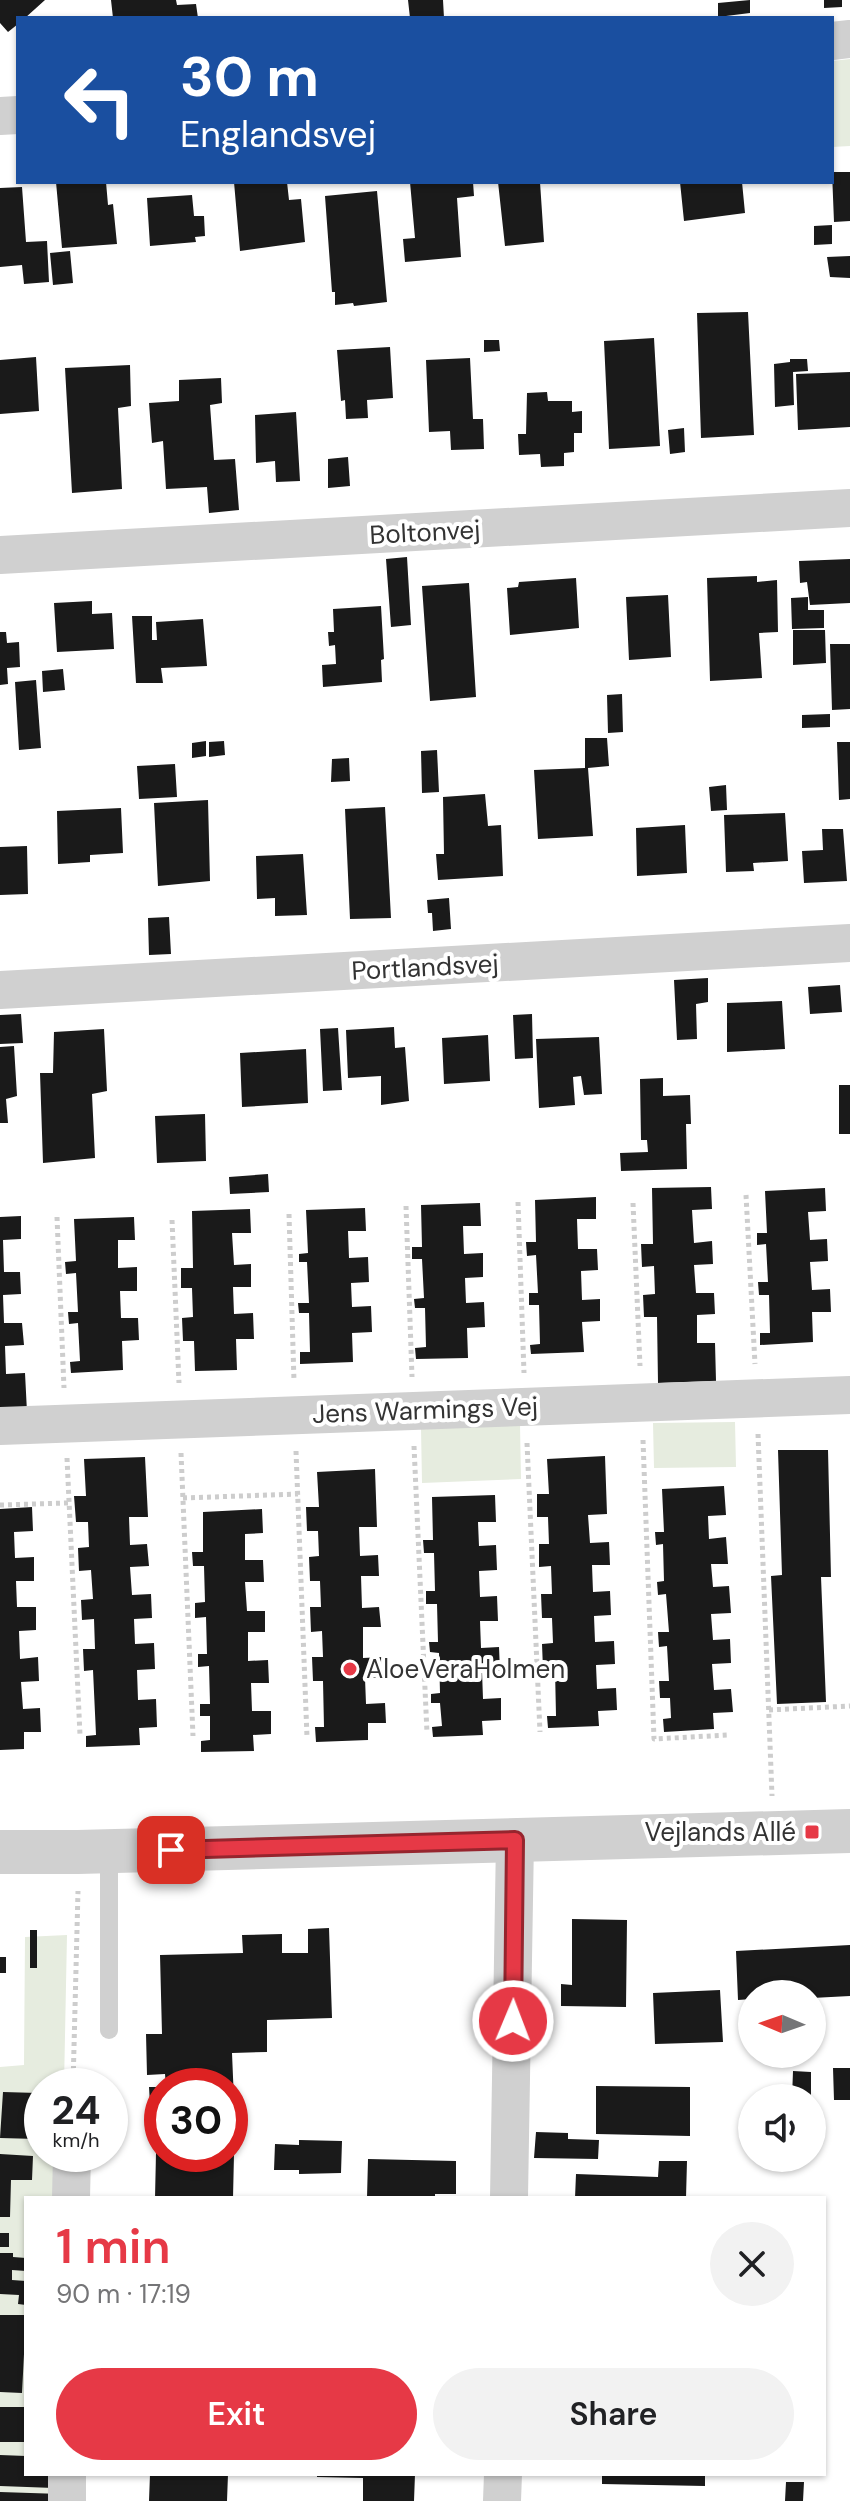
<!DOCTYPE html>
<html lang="en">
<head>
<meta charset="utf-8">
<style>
	body { margin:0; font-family:"DM Sans",sans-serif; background:#f2f2f2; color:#202124; height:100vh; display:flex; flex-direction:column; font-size:30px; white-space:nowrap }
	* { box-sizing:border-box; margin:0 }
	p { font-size:26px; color:#757577 }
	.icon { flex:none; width:44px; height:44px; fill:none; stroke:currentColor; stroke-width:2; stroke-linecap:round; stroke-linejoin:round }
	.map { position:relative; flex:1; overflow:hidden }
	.sheet { position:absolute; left:24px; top:2196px; width:802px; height:280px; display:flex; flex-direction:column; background:#fff; border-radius:0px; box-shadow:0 2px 6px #0004 }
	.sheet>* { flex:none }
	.top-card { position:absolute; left:16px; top:16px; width:818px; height:168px; border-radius:0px; box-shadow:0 2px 6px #0004; background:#1a4fa0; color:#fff; overflow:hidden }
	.needle { width:52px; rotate:272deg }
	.tools { position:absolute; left:738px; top:1980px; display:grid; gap:16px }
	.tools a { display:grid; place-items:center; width:88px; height:88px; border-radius:50%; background:#fff; box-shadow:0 2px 6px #0004; font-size:40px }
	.speed { position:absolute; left:24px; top:2068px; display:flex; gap:16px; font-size:40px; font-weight:700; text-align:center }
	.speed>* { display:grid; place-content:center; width:104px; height:104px; border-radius:50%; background:#fff; box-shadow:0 2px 6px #0004; line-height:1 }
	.speed small { font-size:20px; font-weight:400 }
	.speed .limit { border:12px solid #d22; background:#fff; color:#111 }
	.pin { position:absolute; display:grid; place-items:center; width:68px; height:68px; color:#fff; margin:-34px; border-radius:16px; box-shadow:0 4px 12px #0006 }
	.me { position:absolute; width:88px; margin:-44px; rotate:1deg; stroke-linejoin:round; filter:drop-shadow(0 0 6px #0008) }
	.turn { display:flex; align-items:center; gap:28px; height:168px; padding:0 32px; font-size:36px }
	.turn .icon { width:104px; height:104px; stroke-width:2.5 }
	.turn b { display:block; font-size:56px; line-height:68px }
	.round { display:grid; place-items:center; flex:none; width:84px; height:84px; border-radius:42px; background:#f2f2f2 }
	.summary { display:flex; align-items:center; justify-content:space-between; height:136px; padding:0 32px }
	h1 { font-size:48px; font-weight:600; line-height:60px; color:#e63946 }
	.primary-button { display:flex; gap:16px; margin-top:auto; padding:16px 32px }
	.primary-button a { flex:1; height:92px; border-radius:48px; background:#e63946; color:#fff; font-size:32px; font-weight:600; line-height:92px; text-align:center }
	.primary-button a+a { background:#f2f2f2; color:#202124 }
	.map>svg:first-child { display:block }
</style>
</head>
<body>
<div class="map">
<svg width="850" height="2501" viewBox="0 0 850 2501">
	<rect width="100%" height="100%" fill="#fff"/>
	<!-- green -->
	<path fill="#e6ecdf" d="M850,59V146L832,147V61Z
		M735,1422L736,1467L654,1468L653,1423Z
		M520,1424L521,1479L422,1483L421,1428Z
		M67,1935L64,2086H42V2154H63L62,2198H26V2474H58V2501H0V2067L24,2065L25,1937Z"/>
	<!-- building -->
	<path fill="#1a1a1a" d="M0,0H45L25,18H18V24L8,32L0,23Z
		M111,0H176L177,5L196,4L198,18H113Z
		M408,0H443L444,18H410Z
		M750,0V13L718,17V3Z
		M824,0H842V7L824,8Z
		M832,172H850V221L834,222Z
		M56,182H106L108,205L113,204L117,244L62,248Z
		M234,182H287L289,200L301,199L305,242L240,251Z
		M410,182H473L474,196L457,198L461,257L405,262L403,239L415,238Z
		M498,182H540L544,242L505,246Z
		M680,182H742L745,213L684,221Z
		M22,187L26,242L47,241L49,282L24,284L22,265L0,267V188Z
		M377,191L387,302L354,306L353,303L335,305V292H332L325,196Z
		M192,195L194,216H204L205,236L195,237L196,242L150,246L147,198Z
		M832,225V244L814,245V226Z
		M70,251L73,283L53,285L50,253Z
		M850,256V278L830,277L827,257Z
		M748,312L754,435L701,438L697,313Z
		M654,338L660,446L609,449L604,341Z
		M484,340H499L500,351L484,352Z
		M390,347L393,398L367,400L368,418L346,419L345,400L341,401L337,350Z
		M36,357L39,411L0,414V360Z
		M470,358L473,419H483L484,449L451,450L450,431L429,432L426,360Z
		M790,359H807L808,371L793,372L794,405L775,407L774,364L790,362Z
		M130,365L131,406L118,408L122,489L72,493L65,368Z
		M850,372V427L798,430L796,374Z
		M221,378L222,403L210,405L214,460L235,459L239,510L209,513L207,487L166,489L163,441L152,443L149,403L179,401V380Z
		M547,392L548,401H572V412L582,411V433H574V452L564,453V466L541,467L540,454L519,455L518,434H526L527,393Z
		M296,412L300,481L276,482L275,461L256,463L255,415Z
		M684,428L685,452L670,454L668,430Z
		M348,457L350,486L328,488V459Z
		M407,557L411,625L391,627L386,559Z
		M850,559V603L810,605L807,582L800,583L799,561Z
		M757,576V582L777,580L778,632L759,633L762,678L710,681L707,578Z
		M576,578L579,628L510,635L507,588L518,587L519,582Z
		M469,583L476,697L430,701L422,586Z
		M668,595L671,657L629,660L626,597Z
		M808,597V610H824V628L792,629L791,598Z
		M92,601V614L112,613L114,649L57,652L54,603Z
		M381,606L384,659L381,660L382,682L323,687L322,665L336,664L335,645L329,646L328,632H334L333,609Z
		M132,616H152V640H157L156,622L203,619L207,666L161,668L163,683H136Z
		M793,630H825L826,663L793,665Z
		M0,632H6L7,643L19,642L20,667L7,668L8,684L0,685Z
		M830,644H850V709L832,710Z
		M63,669L65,690L43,692L42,671Z
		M36,680L41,748L19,750L15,682Z
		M622,694L623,732L608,733L607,695Z
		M830,714V727L802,728V715Z
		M585,738H607L609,766L588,768L593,836L538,839L534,770L585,768Z
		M206,741V756L192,758V743Z
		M224,741L225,755L209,757V742Z
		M837,742H850V799L839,800Z
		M437,750L439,792L422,793L421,751Z
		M349,758L350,781L331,782L332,759Z
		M175,764L177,797L139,799L137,766Z
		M726,785L727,810L711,811L709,787Z
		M485,794L488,826L501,825L503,876L438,880L436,854H444L443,797Z
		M208,800L210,881L158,886L154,803Z
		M385,807L391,918L350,919L345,809Z
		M121,808L123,853L90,855V862L58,864L57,811Z
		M785,813L788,861L753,863L754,871L726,872L724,815Z
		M685,825L687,873L637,876L636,828Z
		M822,829H843L847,881L804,883L802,851L823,850Z
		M27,846L28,894L0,895V847Z
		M303,854L307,915L275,916V898L257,899L256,856Z
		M449,898L451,929L433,931L432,913H428L427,900Z
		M169,917L171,954L149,955L148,918Z
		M708,978V1002L696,1004L697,1039L677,1040L674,980Z
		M840,985L842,1012L810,1014L808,987Z
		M782,1001L785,1049L727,1052V1003Z
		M21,1014L23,1043L0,1044V1015Z
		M532,1014L533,1058L515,1059L513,1015Z
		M394,1027L395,1048L405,1047L409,1101L381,1105V1076L348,1078L346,1030Z
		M338,1028L342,1090L323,1091L320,1029Z
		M104,1029L107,1091L92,1094L95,1158L43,1163L40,1073H53L54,1032Z
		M488,1035L490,1081L444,1084L442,1038Z
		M599,1037L602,1094L584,1095L581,1076L573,1077L575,1105L539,1108L536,1039Z
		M14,1046L17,1096L6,1099L8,1123H0V1047Z
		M306,1049L308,1103L242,1107L240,1053Z
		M663,1078V1096L690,1095L691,1124H686L687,1169L621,1171L620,1153L648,1152L647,1140H641L640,1079Z
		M839,1085H850V1134H839Z
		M205,1114L206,1161L157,1163L155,1116Z
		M268,1174L269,1192L230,1194L229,1177Z
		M711,1187L712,1209L692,1210L694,1243L712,1241L713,1264L694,1265L696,1293H714L715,1314L697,1315V1343H715L716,1381L658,1383L657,1317H644L643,1295L655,1294L654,1266L642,1267L641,1244H653L652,1188Z
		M825,1188L826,1211L808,1212L810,1240L827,1239L828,1261L810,1262L812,1290L830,1289L831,1312H812L813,1342L760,1345V1333H770L769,1295H759L758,1282H768L766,1244L757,1245V1233H767L765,1191Z
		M596,1197V1219H577L578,1249H597L598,1270L581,1271L582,1300L600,1299V1321L582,1322L584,1352L531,1354L530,1345L540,1344L539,1305H529V1293H538L536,1255L527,1256L526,1242H536L535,1200Z
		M480,1203L481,1226H463L464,1254L483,1253V1277L465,1278L466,1303L484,1302L485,1327L467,1328L468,1358L416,1359L415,1348L426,1347L425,1308H415L414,1299L424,1298L422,1259H412V1247H422L421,1205Z
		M365,1208L366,1231H348L349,1258L368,1257L369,1282L351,1283L352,1307L371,1306L372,1332L352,1333L353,1362L300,1364V1352H310L309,1313H299L298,1303H309L307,1262H299V1254L308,1253L306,1210Z
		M250,1209L251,1233H232L234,1265L251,1264V1287H233L234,1314L253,1313L254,1339H236L237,1370L195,1371L194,1341H183L182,1318L193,1317L192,1288H181V1268H193L192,1211Z
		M21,1216V1239L3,1240L4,1272H20L21,1294L3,1295L4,1323H22L24,1345L5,1346L6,1374L25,1373L27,1412L0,1413V1217Z
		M134,1217L135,1240H118V1268L137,1267V1291H120L121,1318H138L139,1340L122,1341L123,1370L71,1373L70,1362L80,1361L78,1323L69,1324L68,1312H78L76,1273L66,1274L65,1262L76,1261L74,1219Z
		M778,1450H828L831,1577H821L826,1702L777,1704L771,1576L782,1575Z
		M605,1456L607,1514L588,1515L590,1543L609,1542L610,1565H592L593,1592L610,1591L611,1615L594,1616L595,1642L614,1641L615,1664L596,1665L597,1689L616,1688L617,1710L598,1711L599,1726L548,1728L547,1716H556L555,1669H543L542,1644L553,1643L552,1618H542L541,1594H552L551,1566L539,1567V1544H549L548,1517H537V1494H549L547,1459Z
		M145,1457L148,1517H129L130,1545L147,1544L149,1566L130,1567L132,1595L151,1594L152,1618L134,1619L135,1644L154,1643L155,1669L137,1670L138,1700L156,1699L157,1727L139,1728L140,1745L86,1747V1736L96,1735L93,1670L84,1671L83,1649H95L94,1619L82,1620L81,1600L93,1599L91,1570L79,1571L78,1548L89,1547L88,1522H76L74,1496H86L84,1459Z
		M375,1469L377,1527H359L360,1556L378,1555L379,1576H361L362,1608L379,1607L381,1627H363V1658L383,1657L384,1677L365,1678L366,1704L385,1703L386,1723H368V1740L316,1742L315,1727H324L323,1681H313L312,1657H323L322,1631L311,1632L310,1607H321L320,1581H310L309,1557L319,1556L318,1531H307L306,1507H319L317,1472Z
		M724,1486L726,1515L708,1516L709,1539L726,1537L728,1564H711L713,1587L729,1586L731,1613L711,1614L713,1640L730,1639L731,1663L712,1664L714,1690L731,1689L733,1712L713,1713L714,1729L664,1732L663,1719L671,1718L670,1698H660L659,1681H669L667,1646L659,1647L658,1632H669L666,1594L658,1595L657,1582L664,1581L663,1544L656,1545L655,1532H664L662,1489Z
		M495,1495L496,1522H478L479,1546L496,1545L497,1570L479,1571L480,1597L497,1596L498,1621H480L481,1648L499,1647L500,1671H482L483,1699L501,1698V1720L482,1721L483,1735L433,1737L432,1727L442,1726L440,1703H431V1694L440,1693L439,1653L430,1652L429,1642H438L437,1604H426V1591H435L434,1553H424L423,1540H433L432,1497Z
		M32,1507L33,1531L14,1532L15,1558L34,1557V1581H16L17,1607H36V1630L19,1631L20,1659L38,1657L39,1681L21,1682L23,1709L40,1708L41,1732H24V1749L0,1750V1509Z
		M262,1509L263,1533L245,1534V1560H263L264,1582H245L247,1611H265V1632H248V1661L268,1660L269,1683H251L252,1711H271V1734L253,1735L254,1751L201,1752V1741L210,1740V1716H200V1704H210L209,1666L198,1667V1654H207L206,1617L195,1618V1603L205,1602L204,1566H193L192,1552H203V1512Z
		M572,1919L627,1920L626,2007L561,2006V1984L572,1985Z
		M329,1928L332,2018L267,2020V2052L232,2053L234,2101L230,2102V2086H166L165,2074L147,2075L146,2034H162L160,1955L243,1953L242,1935L282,1934V1953H308V1929Z
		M30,1930H37V1968H30Z
		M850,1945V1996L812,1998V1994H752V1999L738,2000L736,1951Z
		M0,1957H6V1973H0Z
		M720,1990L723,2042L655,2044L653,1993Z
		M833,2068H850V2100H834Z
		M793,2071L811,2072V2098H792Z
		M596,2086L690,2087V2136L596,2134Z
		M149,2087H162V2104H150Z
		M3,2092L38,2093L37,2139L0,2138Z
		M536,2132L568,2133V2139L599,2140L598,2159L534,2158Z
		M299,2140L342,2141L341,2173L299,2174V2170H274L275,2144L299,2145Z
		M156,2153L234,2154L233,2198H155Z
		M0,2154L33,2156L32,2180H11L10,2217H0Z
		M368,2159L456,2161V2194H435V2198H367Z
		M659,2161H687L686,2198H575L576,2174L658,2177Z
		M0,2233H9V2247H0Z
		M0,2253H13V2257L26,2258V2271L12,2270V2280L26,2281V2305L18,2304L19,2295L0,2294Z
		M0,2315H26L22,2393L0,2392Z
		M0,2407H25V2442H0Z
		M0,2455L26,2456V2474H55L54,2488L0,2486Z
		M150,2474H228L227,2501H149Z
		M317,2474H415L414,2501H363V2478L317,2477Z
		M602,2474H705V2486L602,2484Z
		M786,2482H804L803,2501H785Z
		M0,2492L61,2494V2501H0Z"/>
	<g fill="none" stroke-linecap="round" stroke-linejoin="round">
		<!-- path -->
		<path stroke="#cdcdcd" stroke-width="5" stroke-dasharray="4 4" stroke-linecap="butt" d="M746,1195L755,1364
			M518,1202L524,1373
			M633,1203L640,1366
			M406,1206L412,1377
			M289,1214L294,1381
			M57,1217L64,1388
			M172,1220L179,1383
			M758,1434L772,1796
			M643,1440L654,1739L728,1735
			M527,1443L540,1732
			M414,1446L427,1733
			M296,1451L307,1737
			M181,1453L193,1736
			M67,1458L80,1735
			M183,1498L298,1494
			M0,1505L68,1503
			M769,1710L850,1706
			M73,2086L78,1891"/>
		<!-- service -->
		<path stroke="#d0d0d0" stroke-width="18" d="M109,1851V2030"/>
		<!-- minor -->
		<path stroke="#d0d0d0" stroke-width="38" d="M832,41L850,39
			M0,116L18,115
			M0,555L850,508
			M0,990L850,943
			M0,1426L850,1395
			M71,2198L72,2154
			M509,2198L515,1840
			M67,2501V2474
			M502,2501L503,2474"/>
		<!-- tertiary -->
		<path stroke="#d0d0d0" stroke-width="44" d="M0,1852H78L850,1831"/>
	</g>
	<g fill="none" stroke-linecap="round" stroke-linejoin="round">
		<defs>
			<path id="route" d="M171,1850L515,1840L513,2021"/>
		</defs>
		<!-- route casing -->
		<use href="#route" stroke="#96252e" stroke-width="20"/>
		<!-- route -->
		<use href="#route" stroke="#e63946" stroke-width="14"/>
	</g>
	<!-- markers -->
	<g fill="#e63946" stroke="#fff" stroke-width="3">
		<circle cx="350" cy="1669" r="8"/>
		<rect x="804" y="1824" width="16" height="16" rx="4"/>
	</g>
	<g text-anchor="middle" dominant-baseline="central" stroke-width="8" stroke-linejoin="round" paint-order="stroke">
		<!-- street labels -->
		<g font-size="26" fill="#333" stroke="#fff">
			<text transform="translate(425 532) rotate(-3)">Boltonvej</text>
			<text transform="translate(425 967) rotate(-3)">Portlandsvej</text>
			<text transform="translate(425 1410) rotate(-2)">Jens Warmings Vej</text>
		</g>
		<!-- poi labels -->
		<g font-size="26" fill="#333" stroke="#fff" text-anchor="start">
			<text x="366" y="1669">AloeVeraHolmen</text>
			<text x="796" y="1832" text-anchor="end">Vejlands Allé</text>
		</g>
	</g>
</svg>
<div class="tools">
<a><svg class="needle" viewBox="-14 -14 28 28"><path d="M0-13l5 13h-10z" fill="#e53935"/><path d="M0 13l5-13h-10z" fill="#757577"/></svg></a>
<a><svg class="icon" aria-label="sound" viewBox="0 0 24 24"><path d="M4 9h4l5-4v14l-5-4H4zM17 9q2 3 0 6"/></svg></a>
</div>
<div class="speed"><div>24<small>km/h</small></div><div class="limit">30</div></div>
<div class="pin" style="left:171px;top:1850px;background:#d93025"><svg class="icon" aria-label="arrive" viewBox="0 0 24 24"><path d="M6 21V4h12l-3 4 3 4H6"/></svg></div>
<svg class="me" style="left:513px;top:2021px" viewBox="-20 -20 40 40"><circle r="17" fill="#e63946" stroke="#fff" stroke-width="3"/><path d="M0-11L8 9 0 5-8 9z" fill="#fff"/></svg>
<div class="top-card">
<div class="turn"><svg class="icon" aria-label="left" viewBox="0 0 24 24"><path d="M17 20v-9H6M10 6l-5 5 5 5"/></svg><div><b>30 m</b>Englandsvej</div></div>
</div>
<section class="sheet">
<div class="summary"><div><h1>1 min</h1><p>90 m · 17:19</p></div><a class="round"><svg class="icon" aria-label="close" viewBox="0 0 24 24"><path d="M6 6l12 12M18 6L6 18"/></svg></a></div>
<div class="primary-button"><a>Exit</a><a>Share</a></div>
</section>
</div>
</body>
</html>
